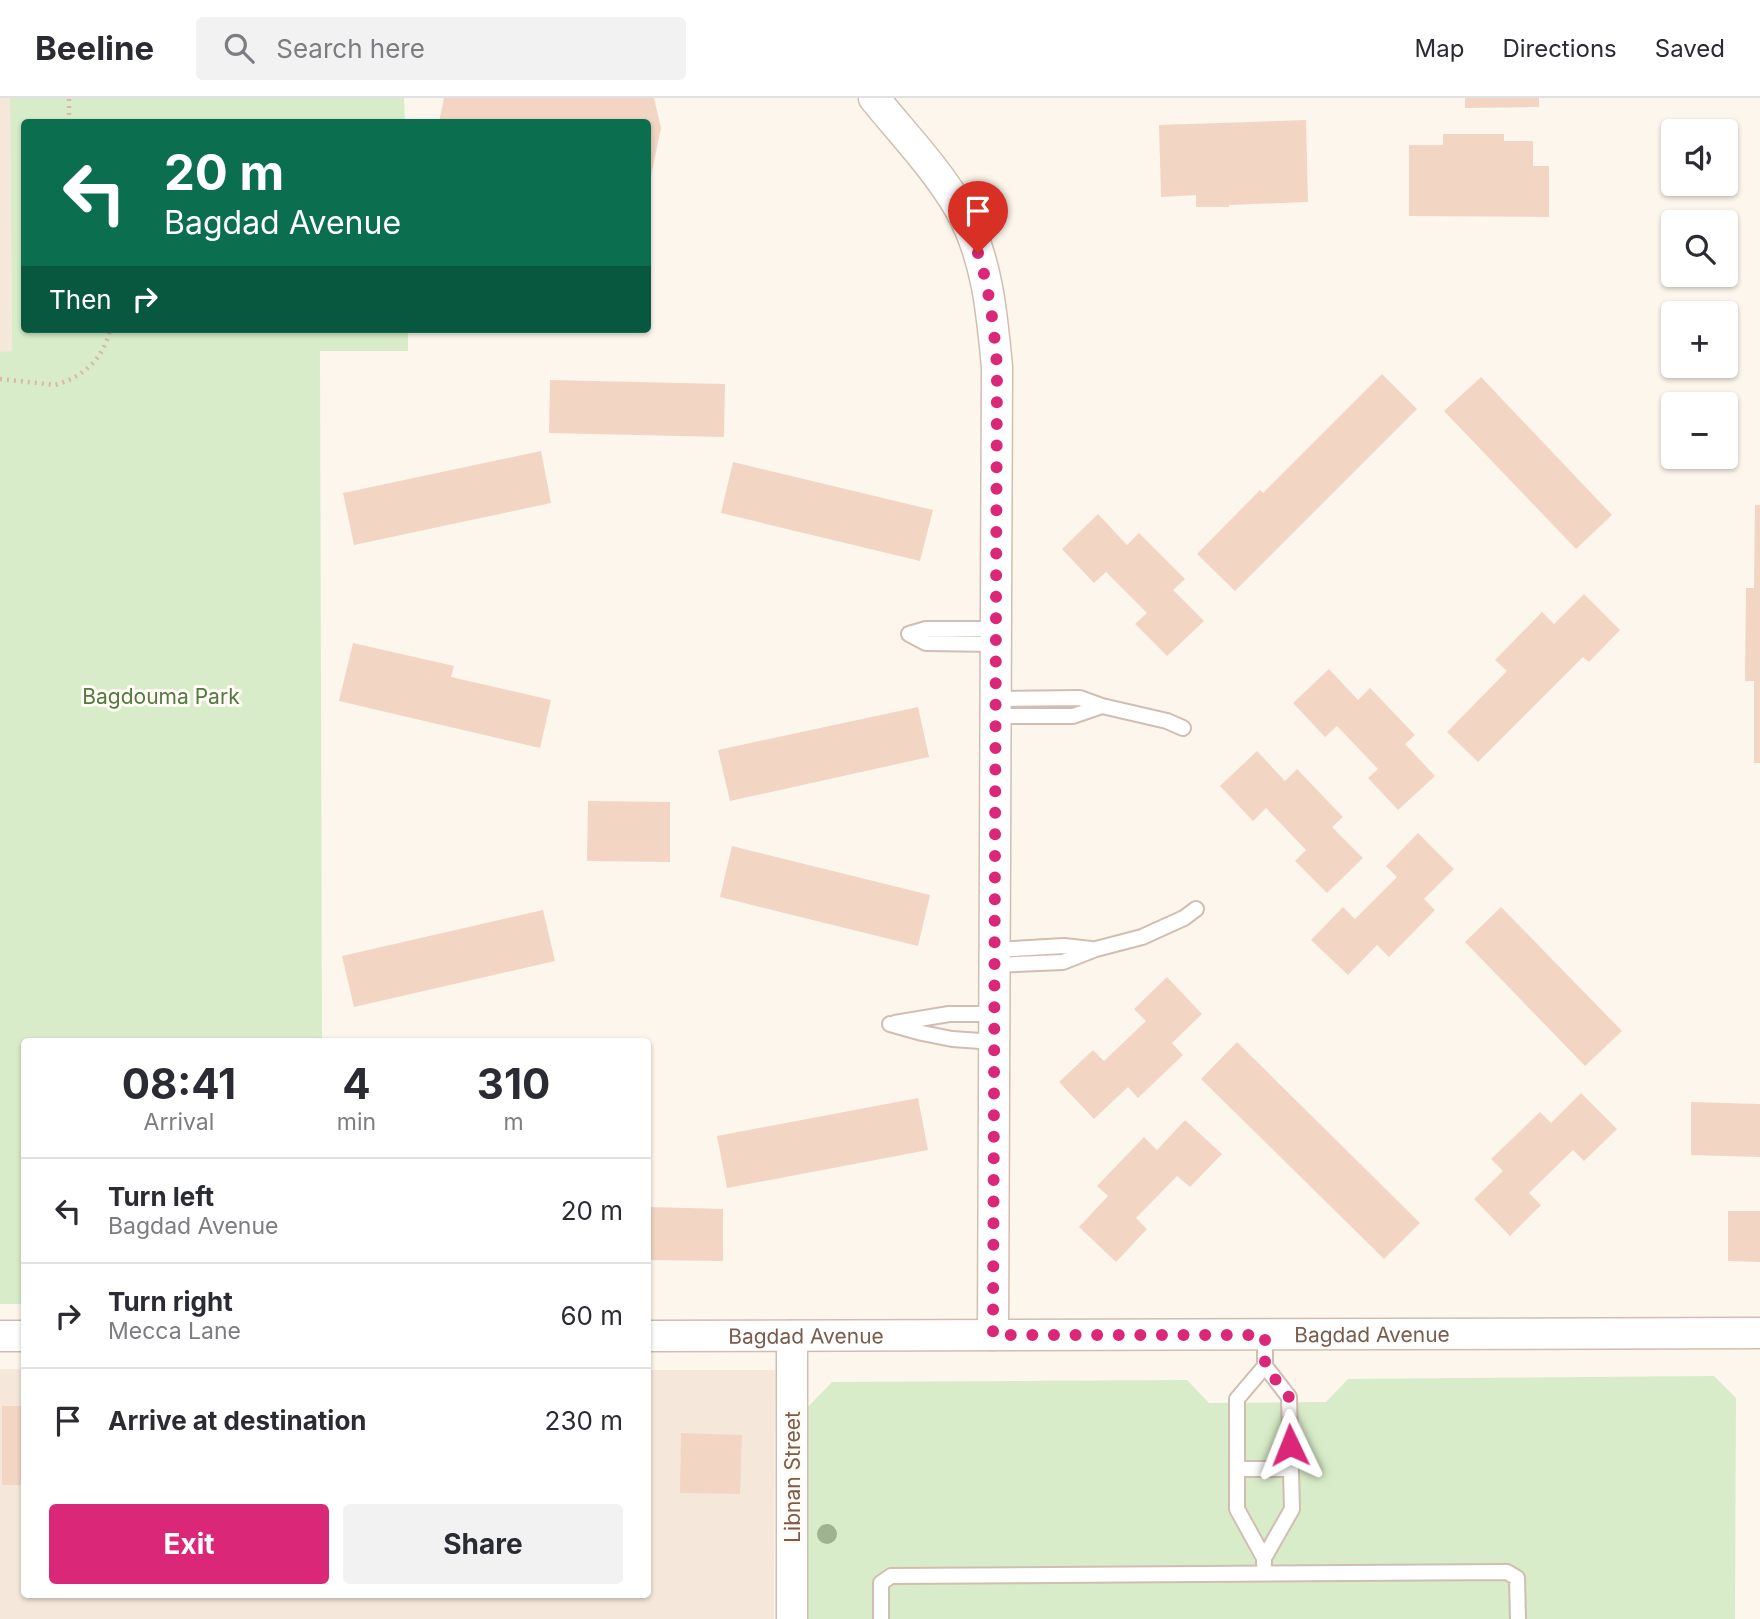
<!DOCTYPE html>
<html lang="en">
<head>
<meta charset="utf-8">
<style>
	body { margin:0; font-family:Inter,sans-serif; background:#f2f2f3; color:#2b2b33; height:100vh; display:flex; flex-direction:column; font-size:26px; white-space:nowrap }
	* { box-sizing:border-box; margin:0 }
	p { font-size:23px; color:#7c7c81 }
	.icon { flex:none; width:38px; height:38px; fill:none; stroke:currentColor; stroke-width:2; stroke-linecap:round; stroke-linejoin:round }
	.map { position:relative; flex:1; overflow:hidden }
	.side { position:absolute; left:21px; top:940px; width:630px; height:560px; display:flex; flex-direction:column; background:#fff; border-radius:7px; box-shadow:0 2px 5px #0004 }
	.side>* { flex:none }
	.top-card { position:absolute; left:21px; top:21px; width:630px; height:214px; border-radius:7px; box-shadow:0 2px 5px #0004; background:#0b6e4f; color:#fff; overflow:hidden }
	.tools { position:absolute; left:1661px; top:21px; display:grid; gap:14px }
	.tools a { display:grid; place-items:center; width:77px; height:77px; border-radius:7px; background:#fff; box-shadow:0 2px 5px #0004; font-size:35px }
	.pin { position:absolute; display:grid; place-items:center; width:60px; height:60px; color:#fff; margin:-72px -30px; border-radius:50% 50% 50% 0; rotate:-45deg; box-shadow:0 0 7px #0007 }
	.pin .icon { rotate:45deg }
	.me { position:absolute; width:77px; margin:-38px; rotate:358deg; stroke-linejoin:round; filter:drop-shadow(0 0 5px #0008) }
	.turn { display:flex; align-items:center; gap:24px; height:147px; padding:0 28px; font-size:32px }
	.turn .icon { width:91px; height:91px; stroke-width:2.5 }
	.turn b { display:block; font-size:49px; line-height:60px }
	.then { display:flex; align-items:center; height:66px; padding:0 28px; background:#0003; gap:14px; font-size:26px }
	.eta { display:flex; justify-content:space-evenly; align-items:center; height:119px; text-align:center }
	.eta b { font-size:42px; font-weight:700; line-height:49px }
	.primary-button { display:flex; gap:14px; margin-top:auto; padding:14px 28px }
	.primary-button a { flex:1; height:80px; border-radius:7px; background:#db2777; color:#fff; font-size:28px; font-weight:700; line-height:80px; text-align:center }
	.primary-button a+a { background:#f2f2f3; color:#2b2b33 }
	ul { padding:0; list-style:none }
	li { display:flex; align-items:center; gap:21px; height:105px; padding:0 28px; border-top:2px solid #e1e1e2 }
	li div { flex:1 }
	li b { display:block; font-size:26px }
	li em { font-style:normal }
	header { display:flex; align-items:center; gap:42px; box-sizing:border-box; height:98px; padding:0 35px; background:#fff; border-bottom:2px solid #e1e1e2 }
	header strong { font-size:33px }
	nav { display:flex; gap:38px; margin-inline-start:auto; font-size:24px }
	.search { width:490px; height:63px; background:#f2f2f3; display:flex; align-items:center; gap:18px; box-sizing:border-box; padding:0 24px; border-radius:7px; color:#7c7c81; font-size:26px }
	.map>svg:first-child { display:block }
</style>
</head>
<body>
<header>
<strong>Beeline</strong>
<div class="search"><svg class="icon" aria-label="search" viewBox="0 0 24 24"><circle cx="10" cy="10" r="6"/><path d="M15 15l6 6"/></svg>Search here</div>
<nav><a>Map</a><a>Directions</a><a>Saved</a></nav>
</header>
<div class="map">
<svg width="1760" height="1521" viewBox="0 0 1760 1521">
	<rect width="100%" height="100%" fill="#fdf6ec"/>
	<!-- residential -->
	<path fill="#f5e8da" d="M0,0H10L12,254H0Z
		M0,1271H24V1496H648V1272H775L774,1521H0Z"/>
	<!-- green -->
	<path fill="#d8ecc9" d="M10,0H404L405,24H24V231H408V253H320L322,943H24V1206H0V254L12,253Z
		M1714,1278L1736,1300L1735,1521H803L804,1313L832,1284L1187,1282L1209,1305L1326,1304L1348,1281Z"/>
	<!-- building -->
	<path fill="#f3d5c3" d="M444,0H654L661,30L651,78L648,82V24H439Z
		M1465,0H1539V9L1465,10Z
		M1306,22L1308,104L1229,107V109H1196V97L1161,99L1159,27Z
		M1443,36H1504V43H1533V68H1549V119L1409,118V47H1443Z
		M1382,276L1417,311L1235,493L1197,456L1260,392L1263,395Z
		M1481,279L1612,417L1576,451L1444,313Z
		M550,282L725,286L724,339L549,335Z
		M541,353L551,405L354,447L343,395Z
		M733,364L933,412L920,463L721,415Z
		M1755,407H1760V665H1754V583H1745L1746,490H1754Z
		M1098,416L1127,447L1139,435L1185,481L1173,492L1204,523L1167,558L1135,526L1147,515L1106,474L1094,485L1062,451Z
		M1584,496L1620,532L1589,564L1583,559L1478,664L1447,634L1507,573L1495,562L1542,514L1554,526Z
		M353,545L454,568L451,579L551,602L540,650L339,603Z
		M1329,571L1358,602L1370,590L1415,637L1405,646L1435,678L1398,712L1368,680L1378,671L1337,628L1325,639L1293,605Z
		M918,609L929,659L730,703L718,652Z
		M1257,653L1285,683L1297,671L1343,719L1332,729L1363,760L1327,795L1295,763L1306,752L1266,710L1253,723L1220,688Z
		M588,703L670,704V764L587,763Z
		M1418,735L1454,771L1424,801L1435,812L1389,859L1377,847L1348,877L1311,842L1343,809L1355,821L1397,779L1386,768Z
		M732,748L930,797L918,848L720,799Z
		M1501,809L1622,933L1585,968L1465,844Z
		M543,812L555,863L354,909L342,858Z
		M1167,879L1202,916L1172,945L1183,957L1138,1000L1128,989L1094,1021L1059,984L1093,952L1104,963L1146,923L1134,911Z
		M1237,944L1420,1125L1384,1161L1201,981Z
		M1581,995L1617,1031L1584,1063L1573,1052L1529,1095L1541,1107L1510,1138L1474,1101L1503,1073L1491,1061L1540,1014L1551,1025Z
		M918,1000L928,1052L727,1090L717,1038Z
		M1691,1004L1760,1006V1059L1691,1057Z
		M1185,1022L1222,1056L1190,1089L1177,1078L1136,1120L1147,1131L1116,1164L1079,1129L1108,1098L1097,1088L1144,1039L1157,1052Z
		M648,1109L723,1111V1163L648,1162Z
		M1728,1113H1760V1164L1728,1163Z
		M2,1308H24V1387H2Z
		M681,1335L742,1337L740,1396L680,1395Z"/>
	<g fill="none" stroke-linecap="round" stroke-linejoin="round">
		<defs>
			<path id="lane" d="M909,536L926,545L996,546
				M909,536L926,531H996
				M996,601L1080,600L1102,608L1167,623L1183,630
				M996,618H1073L1102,608
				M995,852L1064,848L1091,851
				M995,867L1063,864L1096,851L1142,839L1184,820L1196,811
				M895,925L949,916H995
				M890,926L922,935L952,941L995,944
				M1237,1371H1290
				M1264,1460L1292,1411L1289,1299L1265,1268V1237
				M1264,1466V1460L1237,1411V1301L1265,1268
				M881,1521V1485L891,1478L1507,1474L1517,1480L1518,1521"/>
			<g id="street">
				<path d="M874,0C903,36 937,71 960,111C987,159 992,215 997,269L993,1237"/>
				<path d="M0,1238H24"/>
				<path id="s1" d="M648,1238L1760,1235"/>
				<path d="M792,1238V1521"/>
			</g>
		</defs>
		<!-- lane casing -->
		<use href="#lane" stroke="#d1beb0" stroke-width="18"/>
		<!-- street casing -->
		<use href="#street" stroke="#d1beb0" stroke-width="33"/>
		<!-- path -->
		<path stroke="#d9b8a5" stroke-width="4.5" stroke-dasharray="2 5" stroke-linecap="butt" d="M69,24V0
			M0,281L55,287C84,279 104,260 110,231"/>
		<!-- lane -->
		<use href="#lane" stroke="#fff" stroke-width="14"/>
		<!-- street -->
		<use href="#street" stroke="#fff" stroke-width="30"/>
	</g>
	<!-- trees -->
	<circle fill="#a0b28e" cx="827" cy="1436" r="10"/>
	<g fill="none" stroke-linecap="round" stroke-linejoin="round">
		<!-- route -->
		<path stroke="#db2777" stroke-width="12" stroke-dasharray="0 21.6" d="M978,155C990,192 994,230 997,268L993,1237H1265V1268L1289,1299L1290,1347"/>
	</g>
	<g text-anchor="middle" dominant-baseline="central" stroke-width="6" stroke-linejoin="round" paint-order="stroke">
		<!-- park labels -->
		<g font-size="21" fill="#537a41" stroke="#fffaf3">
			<text x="161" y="598">Bagdouma Park</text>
		</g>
		<!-- street labels -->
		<g font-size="21" fill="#7a5c4d" stroke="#fffaf3">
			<text stroke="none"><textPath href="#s1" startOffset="724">Bagdad Avenue</textPath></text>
			<text stroke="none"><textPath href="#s1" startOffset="158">Bagdad Avenue</textPath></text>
			<text transform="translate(792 1379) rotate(-90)">Libnan Street</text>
		</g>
	</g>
</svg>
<div class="tools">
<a><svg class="icon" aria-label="sound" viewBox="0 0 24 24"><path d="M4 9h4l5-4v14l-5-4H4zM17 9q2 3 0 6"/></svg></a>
<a><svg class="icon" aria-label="search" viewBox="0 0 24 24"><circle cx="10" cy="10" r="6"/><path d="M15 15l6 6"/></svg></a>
<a>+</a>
<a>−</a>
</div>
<div class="pin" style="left:978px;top:155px;background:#d93025"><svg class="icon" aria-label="arrive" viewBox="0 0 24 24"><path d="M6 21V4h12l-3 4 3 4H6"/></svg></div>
<svg class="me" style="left:1290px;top:1347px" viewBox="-20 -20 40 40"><path d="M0-17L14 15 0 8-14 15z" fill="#db2777" stroke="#fff" stroke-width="4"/></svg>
<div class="top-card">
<div class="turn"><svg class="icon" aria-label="left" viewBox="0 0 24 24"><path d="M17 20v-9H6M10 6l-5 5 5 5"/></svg><div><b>20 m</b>Bagdad Avenue</div></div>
<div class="then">Then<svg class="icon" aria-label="right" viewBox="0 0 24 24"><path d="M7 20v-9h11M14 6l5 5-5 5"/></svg></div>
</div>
<section class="side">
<div class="eta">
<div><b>08:41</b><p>Arrival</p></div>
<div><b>4</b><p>min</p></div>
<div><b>310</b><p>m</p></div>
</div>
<ul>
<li><svg class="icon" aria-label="left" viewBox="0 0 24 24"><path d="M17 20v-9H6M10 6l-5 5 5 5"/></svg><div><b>Turn left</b><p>Bagdad Avenue</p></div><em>20 m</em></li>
<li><svg class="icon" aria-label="right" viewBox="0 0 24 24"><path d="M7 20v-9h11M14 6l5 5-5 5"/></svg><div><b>Turn right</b><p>Mecca Lane</p></div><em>60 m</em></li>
<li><svg class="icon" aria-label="arrive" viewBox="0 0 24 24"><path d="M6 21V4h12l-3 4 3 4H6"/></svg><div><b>Arrive at destination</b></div><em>230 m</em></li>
</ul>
<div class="primary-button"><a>Exit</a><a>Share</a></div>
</section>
</div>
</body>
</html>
